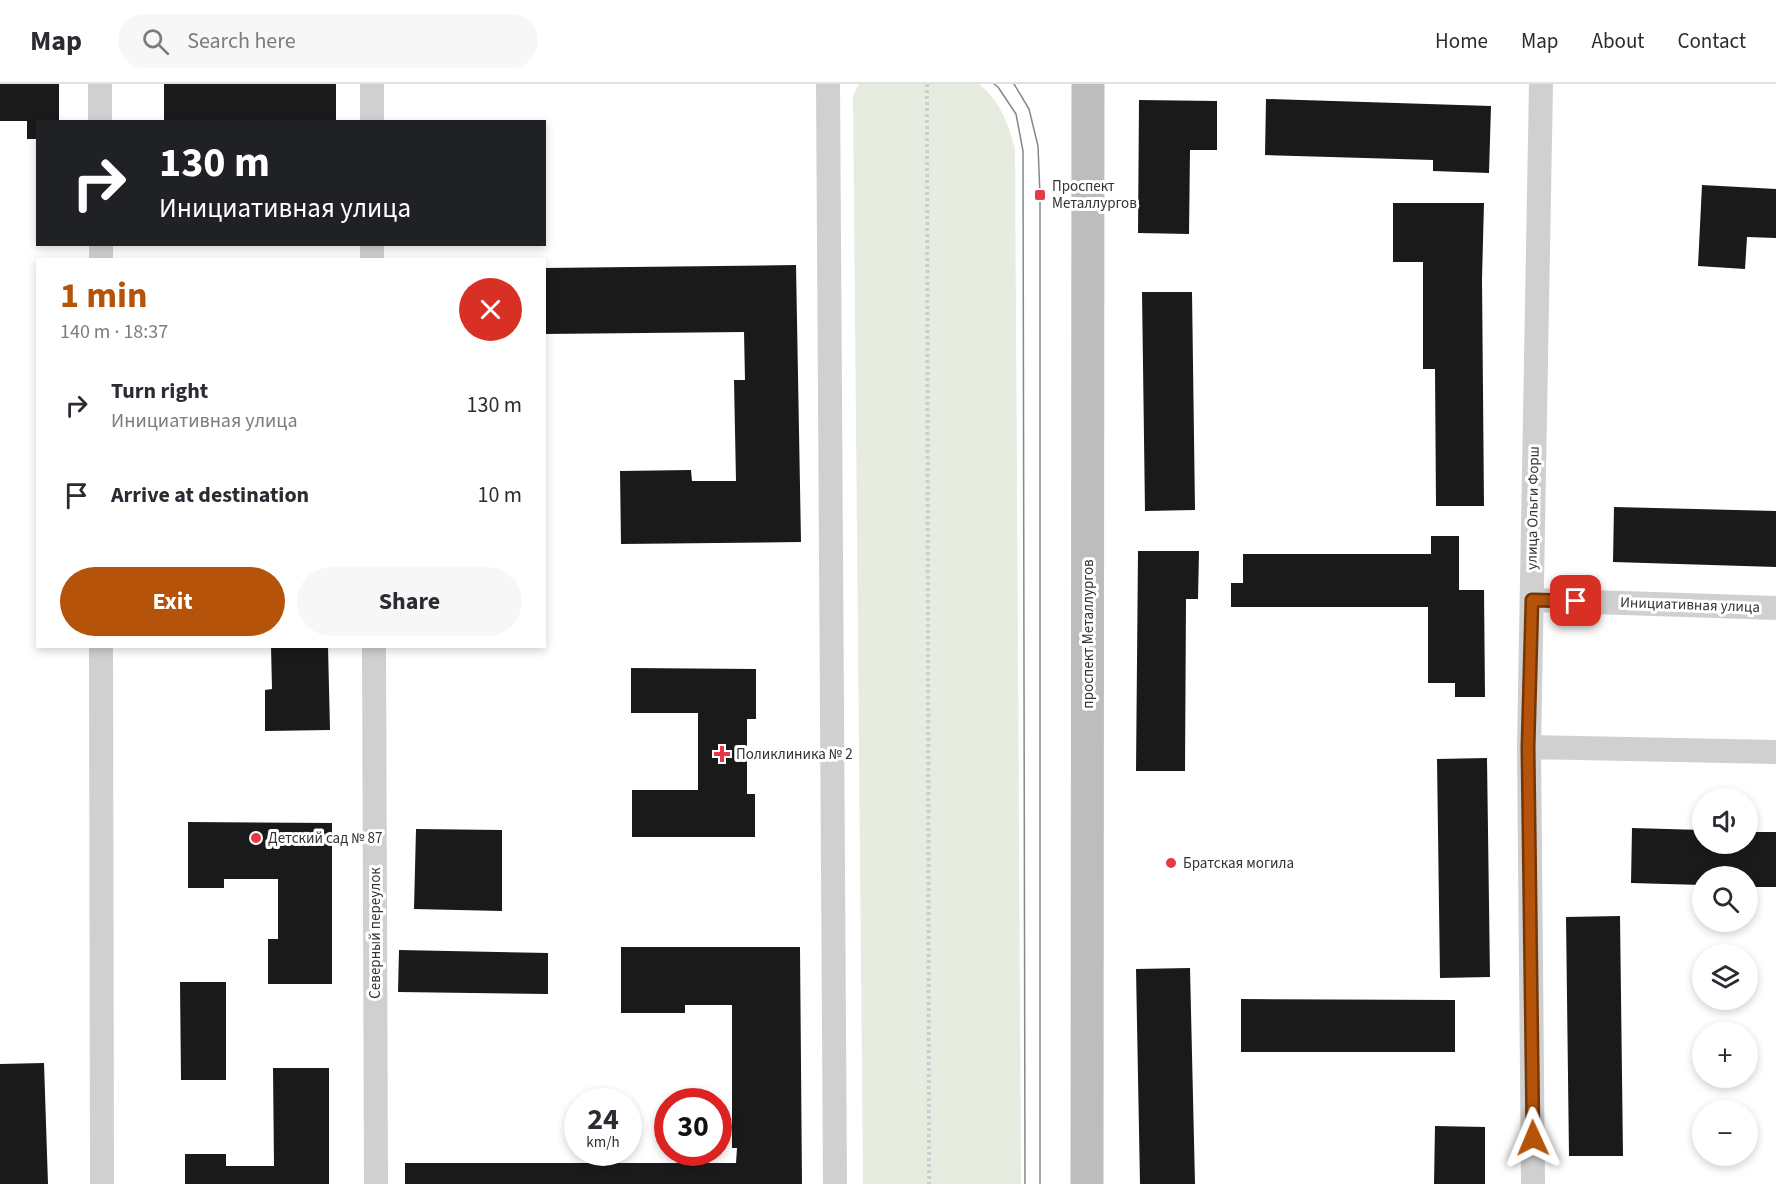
<!DOCTYPE html>
<html lang="en">
<head>
<meta charset="utf-8">
<style>
	body { margin:0; font-family:"Source Sans 3",sans-serif; background:#f7f7f7; color:#2b2b33; height:100vh; display:flex; flex-direction:column; font-size:22px; white-space:nowrap }
	* { box-sizing:border-box; margin:0 }
	p { font-size:20px; color:#7c7c81 }
	.icon { flex:none; width:33px; height:33px; fill:none; stroke:currentColor; stroke-width:2; stroke-linecap:round; stroke-linejoin:round }
	.map { position:relative; flex:1; overflow:hidden }
	.side { position:absolute; left:36px; top:174px; width:510px; height:390px; display:flex; flex-direction:column; background:#fff; border-radius:0px; box-shadow:0 3px 9px #0003 }
	.side>* { flex:none }
	.top-card { position:absolute; left:36px; top:36px; width:510px; height:126px; border-radius:0px; box-shadow:0 3px 9px #0003; background:#202124; color:#fff; overflow:hidden }
	.fabs { position:absolute; left:1692px; top:704px; display:grid; gap:12px }
	.fabs a { display:grid; place-items:center; width:66px; height:66px; border-radius:50%; background:#fff; box-shadow:0 3px 9px #0003; font-size:30px }
	.speed { position:absolute; left:564px; top:1004px; display:flex; gap:12px; font-size:30px; font-weight:700; text-align:center }
	.speed>* { display:grid; place-content:center; width:78px; height:78px; border-radius:50%; background:#fff; box-shadow:0 3px 9px #0003; line-height:1 }
	.speed small { font-size:15px; font-weight:400 }
	.speed .limit { border:9px solid #d22; background:#fff; color:#111 }
	.pin { position:absolute; display:grid; place-items:center; width:51px; height:51px; color:#fff; margin:-26px; border-radius:12px; box-shadow:0 3px 9px #0006 }
	.me { position:absolute; width:66px; margin:-33px; rotate:359deg; stroke-linejoin:round; filter:drop-shadow(0 0 4px #0008) }
	.turn { display:flex; align-items:center; gap:21px; height:126px; padding:0 24px; font-size:27px }
	.turn .icon { width:78px; height:78px; stroke-width:2.5 }
	.turn b { display:block; font-size:42px; line-height:51px }
	.round { display:grid; place-items:center; flex:none; width:63px; height:63px; border-radius:32px; background:#f7f7f7 }
	.summary { display:flex; align-items:center; justify-content:space-between; height:102px; padding:0 24px }
	h1 { font-size:36px; font-weight:700; line-height:45px; color:#b45309 }
	.button { display:flex; gap:12px; margin-top:auto; padding:12px 24px }
	.button a { flex:1; height:69px; border-radius:36px; background:#b45309; color:#fff; font-size:24px; font-weight:700; line-height:69px; text-align:center }
	.button a+a { background:#f7f7f7; color:#2b2b33 }
	ul { padding:0; list-style:none }
	li { display:flex; align-items:center; gap:18px; height:90px; padding:0 24px }
	li div { flex:1 }
	li b { display:block; font-size:22px }
	li em { font-style:normal }
	header { display:flex; align-items:center; gap:36px; box-sizing:border-box; height:84px; padding:0 30px; background:#fff; border-bottom:2px solid #e1e1e2 }
	header strong { font-size:28px }
	nav { display:flex; gap:33px; margin-inline-start:auto; font-size:21px }
	.search { width:420px; height:54px; background:#f7f7f7; display:flex; align-items:center; gap:15px; box-sizing:border-box; padding:0 21px; border-radius:33px; color:#7c7c81; font-size:22px }
	.map>svg:first-child { display:block }
</style>
</head>
<body>
<header>
<strong>Map</strong>
<div class="search"><svg class="icon" aria-label="search" viewBox="0 0 24 24"><circle cx="10" cy="10" r="6"/><path d="M15 15l6 6"/></svg>Search here</div>
<nav><a>Home</a><a>Map</a><a>About</a><a>Contact</a></nav>
</header>
<div class="map">
<svg width="1776" height="1100" viewBox="0 0 1776 1100">
	<rect width="100%" height="100%" fill="#fff"/>
	<!-- green -->
	<path fill="#e6ecdf" d="M859,0H979C1000,17 1008,39 1015,65L1021,1100H863L853,12Z"/>
	<!-- building -->
	<path fill="#1a1a1a" d="M0,0H59V38H38V55H27V37H0Z
		M164,0H336V38H164Z
		M1266,15L1491,22L1489,89L1433,87V76L1265,71Z
		M1139,16L1217,17V66H1190L1189,150L1138,149Z
		M1702,101L1776,105V154L1747,153L1745,185L1698,182Z
		M1393,119H1484L1482,195L1484,422H1436L1435,285H1423V178H1393Z
		M796,181L801,458L621,460L620,387L691,386L692,397H736L734,296H745L744,248L544,250V184Z
		M1142,208H1192L1195,426L1145,427Z
		M1614,423L1776,427V483L1613,478Z
		M1431,452H1459V506H1484L1485,613H1455V599H1428V523H1231V499H1243V470H1431Z
		M1138,467H1199L1198,515H1186L1185,687H1136Z
		M271,562H328L330,646L265,647V606L272,605Z
		M631,584L756,585V635H747V710H755V753H632V706H698V629H631Z
		M1487,674L1490,893L1440,894L1437,675Z
		M188,738L332,739V900H268V855H278V795H224V804H188Z
		M1632,744L1702,746V759H1748V748H1776V803H1748V792H1702V801L1631,799Z
		M416,745L502,746V827L414,825Z
		M1620,832L1623,1072H1569L1566,833Z
		M621,863H800L802,1100H405V1079H736L737,1064H732V921H685V929H621Z
		M399,866L548,869V910L398,908Z
		M1190,884L1195,1100H1140L1136,885Z
		M180,898H226V996H181Z
		M1241,915L1455,916V968H1241Z
		M44,979L48,1100H0V980Z
		M273,984H329V1100H185V1070H226V1082H274Z
		M1435,1042L1485,1043V1100H1434Z"/>
	<g fill="none" stroke-linecap="round" stroke-linejoin="round">
		<!-- path -->
		<path stroke="#cdcdcd" stroke-width="4" stroke-dasharray="3 3" stroke-linecap="butt" d="M927,0L929,1100"/>
		<!-- minor -->
		<path stroke="#d0d0d0" stroke-width="24" d="M100,0V38
			M372,0V38
			M828,0L835,1100
			M101,160V176
			M372,160V176
			M1532,516L1776,524
			M101,562L102,1100
			M374,562L376,1100
			M1529,663L1776,668
			M1533,1100L1529,663L1541,0"/>
		<!-- secondary -->
		<path stroke="#bdbdbd" stroke-width="33" d="M1087,1100L1088,0"/>
		<!-- tram -->
		<path stroke="#888" stroke-width="1.5" d="M994,0L998,3L1016,30L1023,67L1025,1100
			M1014,0L1029,25L1038,62L1040,111V1100"/>
	</g>
	<g fill="none" stroke-linecap="round" stroke-linejoin="round">
		<defs>
			<path id="route" d="M1533,1054L1528,663L1532,516L1576,517"/>
		</defs>
		<!-- route casing -->
		<use href="#route" stroke="#753606" stroke-width="15"/>
		<!-- route -->
		<use href="#route" stroke="#b45309" stroke-width="10"/>
	</g>
	<!-- markers -->
	<g fill="#e63946" stroke="#fff" stroke-width="2">
		<rect x="1034" y="105" width="12" height="12" rx="3"/>
		<path d="M719 661h6v6h6v6h-6v6h-6v-6h-6v-6h6z"/>
		<circle cx="256" cy="754" r="6"/>
		<circle cx="1171" cy="779" r="6"/>
	</g>
	<g text-anchor="middle" dominant-baseline="central" stroke-width="6" stroke-linejoin="round" paint-order="stroke">
		<!-- poi labels -->
		<g font-size="15" fill="#333" stroke="#fff" text-anchor="start">
			<text x="1052" y="102">Проспект<tspan x="1052" dy="17">Металлургов</tspan></text>
			<text x="736" y="670">Поликлиника № 2</text>
			<text x="268" y="754">Детский сад № 87</text>
			<text x="1183" y="779">Братская могила</text>
		</g>
		<!-- street labels -->
		<g font-size="15" fill="#333" stroke="#fff">
			<text transform="translate(1533 424) rotate(-89)">улица Ольги Форш</text>
			<text transform="translate(1690 521) rotate(2)">Инициативная улица</text>
			<text transform="translate(1088 550) rotate(-90)">проспект Металлургов</text>
			<text transform="translate(375 849) rotate(-90)">Северный переулок</text>
		</g>
	</g>
</svg>
<div class="fabs">
<a><svg class="icon" aria-label="sound" viewBox="0 0 24 24"><path d="M4 9h4l5-4v14l-5-4H4zM17 9q2 3 0 6"/></svg></a>
<a><svg class="icon" aria-label="search" viewBox="0 0 24 24"><circle cx="10" cy="10" r="6"/><path d="M15 15l6 6"/></svg></a>
<a><svg class="icon" aria-label="layers" viewBox="0 0 24 24"><path d="M12 4l9 5-9 5-9-5zM3 14l9 5 9-5"/></svg></a>
<a>+</a>
<a>−</a>
</div>
<div class="speed"><div>24<small>km/h</small></div><div class="limit">30</div></div>
<div class="pin" style="left:1576px;top:517px;background:#d93025"><svg class="icon" aria-label="arrive" viewBox="0 0 24 24"><path d="M6 21V4h12l-3 4 3 4H6"/></svg></div>
<svg class="me" style="left:1533px;top:1054px" viewBox="-20 -20 40 40"><path d="M0-17L14 15 0 8-14 15z" fill="#b45309" stroke="#fff" stroke-width="4"/></svg>
<div class="top-card">
<div class="turn"><svg class="icon" aria-label="right" viewBox="0 0 24 24"><path d="M7 20v-9h11M14 6l5 5-5 5"/></svg><div><b>130 m</b>Инициативная улица</div></div>
</div>
<section class="side">
<div class="summary"><div><h1>1 min</h1><p>140 m · 18:37</p></div><a class="round" style="background:#d93025;color:#fff"><svg class="icon" aria-label="close" viewBox="0 0 24 24"><path d="M6 6l12 12M18 6L6 18"/></svg></a></div>
<ul>
<li><svg class="icon" aria-label="right" viewBox="0 0 24 24"><path d="M7 20v-9h11M14 6l5 5-5 5"/></svg><div><b>Turn right</b><p>Инициативная улица</p></div><em>130 m</em></li>
<li><svg class="icon" aria-label="arrive" viewBox="0 0 24 24"><path d="M6 21V4h12l-3 4 3 4H6"/></svg><div><b>Arrive at destination</b></div><em>10 m</em></li>
</ul>
<div class="button"><a>Exit</a><a>Share</a></div>
</section>
</div>
</body>
</html>
